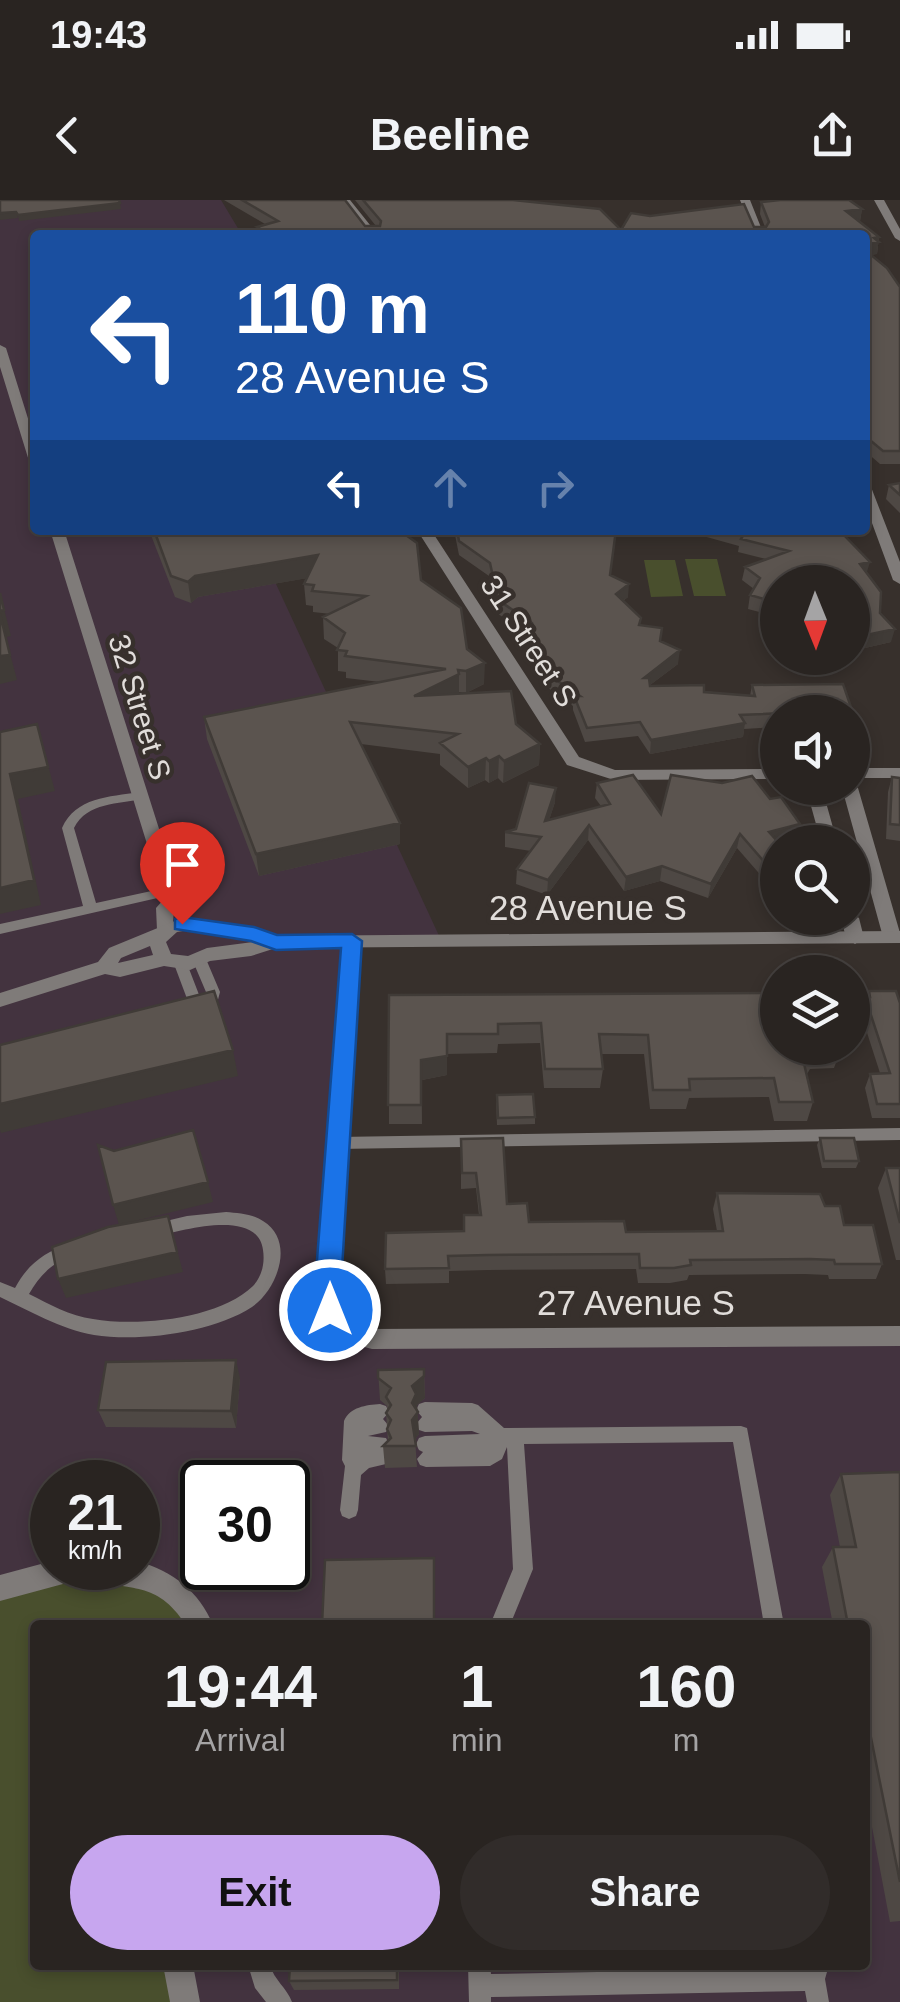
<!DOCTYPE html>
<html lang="en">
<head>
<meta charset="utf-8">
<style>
	body { margin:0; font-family:Arial,sans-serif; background:#312c2a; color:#f1f3f6; height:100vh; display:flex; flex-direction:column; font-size:38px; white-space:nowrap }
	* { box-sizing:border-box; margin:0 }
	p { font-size:32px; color:#a5a4a5 }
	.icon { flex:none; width:55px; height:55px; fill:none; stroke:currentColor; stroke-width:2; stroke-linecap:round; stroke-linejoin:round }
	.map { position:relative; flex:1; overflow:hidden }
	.details { position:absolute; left:30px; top:1420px; width:840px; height:350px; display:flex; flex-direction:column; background:#292421; border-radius:10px; box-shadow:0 5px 15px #0003,0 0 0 2px #45413f }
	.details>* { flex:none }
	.hud { position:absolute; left:30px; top:30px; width:840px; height:305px; border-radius:10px; box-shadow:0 5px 15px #0003,0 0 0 2px #45413f; background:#1a4fa0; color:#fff; overflow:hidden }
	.needle { width:65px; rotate:179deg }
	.tools { position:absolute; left:760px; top:365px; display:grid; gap:20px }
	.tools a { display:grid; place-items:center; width:110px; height:110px; border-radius:50%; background:#292421; box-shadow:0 5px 15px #0003,0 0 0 2px #45413f; font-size:50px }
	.speed { position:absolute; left:30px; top:1260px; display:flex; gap:20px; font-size:50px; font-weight:700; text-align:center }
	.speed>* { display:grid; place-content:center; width:130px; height:130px; border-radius:50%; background:#292421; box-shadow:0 5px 15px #0003,0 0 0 2px #45413f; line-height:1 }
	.speed small { font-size:25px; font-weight:400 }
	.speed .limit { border:5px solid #111; border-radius:15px; background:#fff; color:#111 }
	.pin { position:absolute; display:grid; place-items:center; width:85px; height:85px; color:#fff; margin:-102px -42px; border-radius:50% 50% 50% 0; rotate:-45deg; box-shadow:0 0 10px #0007 }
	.pin .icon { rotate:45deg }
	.me { position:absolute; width:110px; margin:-55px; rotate:0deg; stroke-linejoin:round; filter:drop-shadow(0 0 8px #0008) }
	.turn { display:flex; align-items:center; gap:35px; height:210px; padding:0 40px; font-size:45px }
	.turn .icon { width:130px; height:130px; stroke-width:2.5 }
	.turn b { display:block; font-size:70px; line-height:85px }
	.lanes { display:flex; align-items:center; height:95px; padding:0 40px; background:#0003; justify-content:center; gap:50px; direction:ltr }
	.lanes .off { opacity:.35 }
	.eta { display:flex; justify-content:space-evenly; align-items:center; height:170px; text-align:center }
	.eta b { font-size:60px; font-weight:700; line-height:70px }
	.button { display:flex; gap:20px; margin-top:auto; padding:20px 40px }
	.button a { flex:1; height:115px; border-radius:60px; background:#c7a6ef; color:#111; font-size:40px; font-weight:700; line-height:115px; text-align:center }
	.button a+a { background:#312c2a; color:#f1f3f6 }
	.status { display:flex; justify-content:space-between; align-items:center; height:70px; padding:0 50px; background:#292421; direction:ltr }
	.status svg { height:28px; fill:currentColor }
	header { display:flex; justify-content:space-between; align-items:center; height:130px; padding:0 40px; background:#292421; font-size:45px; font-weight:700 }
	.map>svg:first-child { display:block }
</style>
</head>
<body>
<div class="status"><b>19:43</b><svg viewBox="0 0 49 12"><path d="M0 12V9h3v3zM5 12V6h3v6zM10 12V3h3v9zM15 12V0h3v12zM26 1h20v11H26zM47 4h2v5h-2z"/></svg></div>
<header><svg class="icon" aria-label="back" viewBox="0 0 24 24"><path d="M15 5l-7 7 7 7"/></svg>Beeline<svg class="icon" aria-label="share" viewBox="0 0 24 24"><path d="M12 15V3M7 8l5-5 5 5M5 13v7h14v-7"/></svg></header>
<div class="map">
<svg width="900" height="1802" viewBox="0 0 900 1802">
	<rect width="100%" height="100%" fill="#37302c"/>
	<!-- commercial -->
	<path fill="#43333f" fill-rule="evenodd" d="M0,0H221L242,35H35V330H251L441,740L352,741L328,1085L344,1129L900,1136V1802H185L178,1765H865V1425H200L131,1369L99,1368H138V1282H52V1368H74L0,1388ZM202,1282H288V1368H202Z"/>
	<!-- green -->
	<path fill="#494f2d" d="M685,359H717L726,396H694Z
		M644,360H675L683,396L651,397Z
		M74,1368L131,1369L199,1425H35V1765H178L185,1802H0V1388Z"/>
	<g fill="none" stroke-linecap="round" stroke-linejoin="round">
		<!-- service -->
		<path fill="#7f7b79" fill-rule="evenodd" d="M139,592L145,596L143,599C119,604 87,602 74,628L96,703L170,687L175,688L177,691L175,694L0,734V724L83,706L62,628C76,597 109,597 139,592Z
			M199,754L206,759L220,792L215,811H206L204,816L199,817L192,812L174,764L181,759L186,761L203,805L206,792L192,759Z
			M900,928V940L338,949L333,947L330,943L333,939L338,937Z
			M226,1012C238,1013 253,1014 263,1021C296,1041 277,1090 252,1107C212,1133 140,1142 94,1135C60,1129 30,1111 0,1097V1082L15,1088C28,1064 44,1052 70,1044L76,1046L78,1051C72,1058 66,1058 57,1063C44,1071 36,1082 29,1094C49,1104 70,1116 93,1119C138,1127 219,1119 253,1086C262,1076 265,1063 263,1050C258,1008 182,1030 155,1037L149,1035L147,1030L149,1025L187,1016Z
			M425,1202L472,1203L478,1205L504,1228L741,1226L747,1228L784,1425H764L733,1242L524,1244L533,1369L510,1425H490L513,1369L507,1247L502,1259L490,1266L426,1267L420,1265L417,1259L423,1252L419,1250L416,1244L419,1238L425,1236L480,1234L472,1231L425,1232L419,1230L416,1224L422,1217L416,1210L419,1204Z
			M380,1204L386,1206L389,1212L383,1219L389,1226L386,1232L368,1236L386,1238L389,1244L384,1251L389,1258L386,1264L369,1268L361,1275L358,1310L356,1316L349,1319L342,1316L340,1310L345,1266L342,1260L344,1221C350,1207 366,1205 380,1204Z
			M248,1765H270C274,1780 287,1788 292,1802H266L255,1788Z
			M468,1765H490L491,1774L806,1768L807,1765H829L825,1779L829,1802H807L805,1791L491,1797V1802H469Z"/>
		<!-- minor -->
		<path fill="#7f7b79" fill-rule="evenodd" d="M340,0H350L378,35H368Z
			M740,0H750L764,35H754Z
			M0,145L6,148L35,241V265L29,261L0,167Z
			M865,283L871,287L900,362V384L893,380L865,304Z
			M50,330H64L182,701L174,710L172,734L166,736L157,730L156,708L164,699Z
			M417,330H431L579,557L615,570L778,569V579L614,580L567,565Z
			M852,568H900V578H852Z
			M852,583L858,588L900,733L898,741L892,743L883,737L842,588H852Z
			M806,588H822L837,642H821Z
			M852,713L859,718L864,738L855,744L846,738L841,718H852Z
			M352,735L361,741L339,1085C342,1108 348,1124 372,1129L900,1126V1146L372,1149C336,1141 321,1121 317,1085L343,741Z
			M52,1361V1368H138V1361C173,1372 199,1391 213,1425H186C155,1378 131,1394 90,1377L86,1368L83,1377L74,1381L0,1401V1375Z
			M163,1765H193L200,1802H170Z"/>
		<!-- tertiary -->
		<path fill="#7f7b79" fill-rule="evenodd" d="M874,0H884L900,29V41L895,38Z
			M182,718L213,721L275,736L900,731V743L276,748L251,756L210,761L190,770L164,766L120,777L105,774L0,807V793L98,762L109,748ZM189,730L253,742L207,748L188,756L171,754L166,742L177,732ZM150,746L153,755L118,763L121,758Z"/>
	</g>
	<!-- wall -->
	<path fill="#4e4844" d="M224,0H345L365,26H376L355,0H513L621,30L650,16L765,27L760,14L761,2L851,1L862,9L860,21H858L879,37L877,54L870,55L900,87V264H880L865,251V35H258L257,27L265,24Z
		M900,283V313L886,299L889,285Z
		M149,330H399L421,380L467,449L484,484L466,493L459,492V494L516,524L540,544L539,565L503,583L498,578L489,583L485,580L468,588L440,565V554L361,544L400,623V644L259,676L207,539L204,517L380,482L346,478V472L338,471V448L324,439L323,417L331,414L313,412V406L306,405L304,384L307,378L198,397L191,403L175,397Z
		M454,330H850L849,336H844L867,373L891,442L852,451V382H778V417L748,409L750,395L754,389L742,380L745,367L766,359L738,352L739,346L703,336L637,335V336H616L610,376L628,397L623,401L640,425L660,441L678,464L650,485L750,496L752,485L852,510L851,512H778V527L744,529L743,537L650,554L638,536L585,542L573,510V506L540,482L531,437L497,413L489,376L459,355Z
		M892,577L900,578V641L886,639L888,592Z
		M597,583L661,614L770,599L800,624L796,639L778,642V685L771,687L737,648L708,698L660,681L624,691L588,640L547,695L516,684L517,669L531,651L505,647V632L516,629L555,602L549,620L601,606L595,598Z
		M869,791L900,803V918H872L865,888L870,874L880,873L860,811Z
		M389,795L841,849L834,868L810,869L807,874L813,902L807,921H774L769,897L689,898L686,909H650L644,854H601L603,869L600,888H544L540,843L498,844L497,853L447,854V875L422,880V924H389Z
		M496,902L535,917V924L497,925Z
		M820,938L859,961L856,968H822L817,945Z
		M461,939L507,1004L529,1022L626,1032L717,1031L713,1009L717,993L825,1006L882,1064L876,1079H829L828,1075L805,1074L689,1075L687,1080L670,1083H638L636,1069L488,1070L449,1071V1083L386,1084L385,1069L464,1031L479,1015L476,988L461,989Z
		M886,968H900V1060H896L878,988Z
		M424,1169L425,1198L417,1205L419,1234L415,1239L417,1267L385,1268L383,1246L388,1241L386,1213L387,1211V1206L380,1200L378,1170Z
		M240,1178L236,1228L106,1227L98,1210Z
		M900,1272V1721L890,1722L865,1590V1425H833L822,1367L833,1347H840L830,1295L841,1274Z
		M287,1765H399V1789L294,1790L289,1781V1769Z"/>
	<!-- shaded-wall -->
	<path fill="#403b37" d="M120,3L121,9L19,21L18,15Z
		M862,9L860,21L844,23L846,11Z
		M16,12L18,18L0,20V13Z
		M879,37L877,54L865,55V44L874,38Z
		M318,355L320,376L198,397L191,403L188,382L195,376Z
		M870,362L866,375L860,364Z
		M629,384L628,397L614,407L616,394Z
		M0,393L11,436L6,437L17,480L0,484Z
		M895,429L891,442L852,451V438Z
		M680,450L678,464L642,491L644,478Z
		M485,463L484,484L466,493V471Z
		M459,474V496H414Z
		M745,523L743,537L650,554L651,540Z
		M37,524L55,591L18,599L41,705L0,714V688L10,574Z
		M540,544L539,565L503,583L504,561Z
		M499,556L498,578L489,583V561Z
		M486,558L485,580L468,588V567Z
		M556,588L555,602L544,636L545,621Z
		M400,623V644L259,676L256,654Z
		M800,624L796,639L782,642H778L769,632Z
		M589,625L588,640L547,695L548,680Z
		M740,634L737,648L708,698L711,684Z
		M662,666L660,681L624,691L626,677Z
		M778,672V685L771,687L774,673Z
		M233,850L238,876L1,933L0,930V904Z
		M447,856V875L422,880V924L421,860Z
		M208,982L213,1002L119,1025L113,1005Z
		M168,1016L183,1072L66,1098L58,1079Z
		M236,1160L240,1178L236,1228L231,1211Z
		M424,1176L425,1198L417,1205L419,1234L413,1242L412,1186Z"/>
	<!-- building -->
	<path fill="#5b544f" stroke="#403b37" stroke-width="2.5" d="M0,0H119L120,3L18,15L16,12L0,13Z
		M242,0H345L365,26H380L381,21L363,0H513L600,9L621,30L631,13L650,16L744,4L754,27H766L769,22L761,2L780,0H849L862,9L846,11L879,37L874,38L879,42L865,44V35H270L257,27L278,21Z
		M865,50L887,68L900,87V251H883L865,236V155L868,154L865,153Z
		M900,283V295L889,285Z
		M154,330H399L417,343L421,380L461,408L467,449L485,463L466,471L458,470L459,474L414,496L511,491L516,524L540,544L504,561L499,556L489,561L486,558L468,567L440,543L458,534L350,522L400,623L256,654L204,517L446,469L345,456L347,451L337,450L345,433L323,417L366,396L312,391L314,385L304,384L318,355L195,376L188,382L171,376Z
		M457,330H616L610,375L629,384L616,394L641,418L639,425L662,428L660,441L680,450L644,478H649L650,486L704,485V492L755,496L752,485L843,484L852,510L740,515L745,523L651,540L640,522L587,528L574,496H580L540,469L532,423L498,400L490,363L459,341Z
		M731,330H839L870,362L860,364L881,392L880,413L895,429L852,438V382H778V403L750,395L760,378L745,367L789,351L741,339L744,334Z
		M0,393L4,410L0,411Z
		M0,414L10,455L0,456Z
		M37,524L48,567L10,574L34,680L0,688V532Z
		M633,575L661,614L671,575L722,583L752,576L770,599L781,597L800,624L769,632L778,642V672L774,673L740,634L711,684L662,666L626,677L589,625L548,680L517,669L541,637L505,632L516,629L529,583L556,588L545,621L610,604L597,583Z
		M892,577L900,578V625L890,624Z
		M214,791L233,850L0,904V845Z
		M869,791H896L900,803V904H877L870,874L890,873L865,797H870Z
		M778,793V848H840L841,849H813L814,855H802L813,902H779L774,878L689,879L690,890H653L648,835L599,834L603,869H545L541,823L498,824V834H447V856L421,860V905H388L389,795Z
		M533,894L535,917L498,918L497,895Z
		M193,930L208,982L113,1005L98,945L114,951Z
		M503,938L507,1004L527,1003L529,1022L624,1021L626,1032L723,1031L717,993L820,994L825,1006H840L844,1025H873L882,1064H835L834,1060L810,1059L690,1060L691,1065L674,1068H640L639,1054L488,1055L448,1056L449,1068L385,1069L386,1033L464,1031V1015H481L476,973H462L461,939Z
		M820,938H854L859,961H824Z
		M886,968H900V1023Z
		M168,1016L177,1052L58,1079L52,1047L108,1027Z
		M236,1160L231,1211L98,1210L106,1162Z
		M424,1169V1176L412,1186L416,1194L412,1203L418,1212L412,1220L416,1246H383L391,1238L387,1229L391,1220L386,1213L391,1205L386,1197L391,1188L378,1178V1170Z
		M900,1272V1682L865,1508V1425H848L833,1347H856L841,1274Z
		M434,1358V1425H322L325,1360Z
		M290,1765H397V1780L289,1781Z"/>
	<!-- route -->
	<path fill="#1a73e8" stroke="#114b97" stroke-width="2.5" d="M182,717L254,727L277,735L352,734L362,741L341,1086L343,1110L339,1118L330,1122L321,1118L315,1086L341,748L276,750L251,741L175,729V719Z"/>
	<g text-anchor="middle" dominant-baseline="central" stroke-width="9" stroke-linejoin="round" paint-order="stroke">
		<!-- far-street labels -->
		<g font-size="30" fill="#e1ddda" stroke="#37302c">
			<text transform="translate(529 441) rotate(57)">31 Street S</text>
			<text transform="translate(140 507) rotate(73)">32 Street S</text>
		</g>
		<!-- street labels -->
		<g font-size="35" fill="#e1ddda" stroke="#37302c">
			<text x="588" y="707">28 Avenue S</text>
			<text x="636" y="1102">27 Avenue S</text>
		</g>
	</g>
</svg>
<div class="tools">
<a><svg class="needle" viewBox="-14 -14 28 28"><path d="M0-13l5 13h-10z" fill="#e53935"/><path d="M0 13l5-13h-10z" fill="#a5a4a5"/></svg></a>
<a><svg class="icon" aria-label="sound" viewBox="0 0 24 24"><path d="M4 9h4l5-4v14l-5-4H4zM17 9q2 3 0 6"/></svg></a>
<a><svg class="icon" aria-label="search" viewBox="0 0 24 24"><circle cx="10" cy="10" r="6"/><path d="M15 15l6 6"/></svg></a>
<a><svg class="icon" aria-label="layers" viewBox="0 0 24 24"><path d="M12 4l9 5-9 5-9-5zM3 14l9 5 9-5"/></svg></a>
</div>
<div class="speed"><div>21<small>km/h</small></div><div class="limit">30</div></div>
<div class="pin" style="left:182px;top:724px;background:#d93025"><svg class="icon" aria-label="arrive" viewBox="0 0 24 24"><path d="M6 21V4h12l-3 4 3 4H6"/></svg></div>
<svg class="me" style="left:330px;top:1110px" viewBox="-20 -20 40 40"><circle r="17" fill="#1a73e8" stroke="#fff" stroke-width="3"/><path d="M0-11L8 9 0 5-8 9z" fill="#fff"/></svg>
<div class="hud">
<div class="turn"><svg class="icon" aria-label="left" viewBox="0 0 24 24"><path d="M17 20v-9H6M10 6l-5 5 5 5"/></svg><div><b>110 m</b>28 Avenue S</div></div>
<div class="lanes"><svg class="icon" aria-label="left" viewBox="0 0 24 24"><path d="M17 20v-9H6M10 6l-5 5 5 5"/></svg><svg class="icon off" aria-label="ahead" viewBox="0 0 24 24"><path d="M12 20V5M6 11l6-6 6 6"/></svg><svg class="icon off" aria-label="right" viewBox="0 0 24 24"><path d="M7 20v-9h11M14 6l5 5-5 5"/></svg></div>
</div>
<section class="details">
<div class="eta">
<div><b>19:44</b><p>Arrival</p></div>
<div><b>1</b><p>min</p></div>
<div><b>160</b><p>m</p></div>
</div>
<div class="button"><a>Exit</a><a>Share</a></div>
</section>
</div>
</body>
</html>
